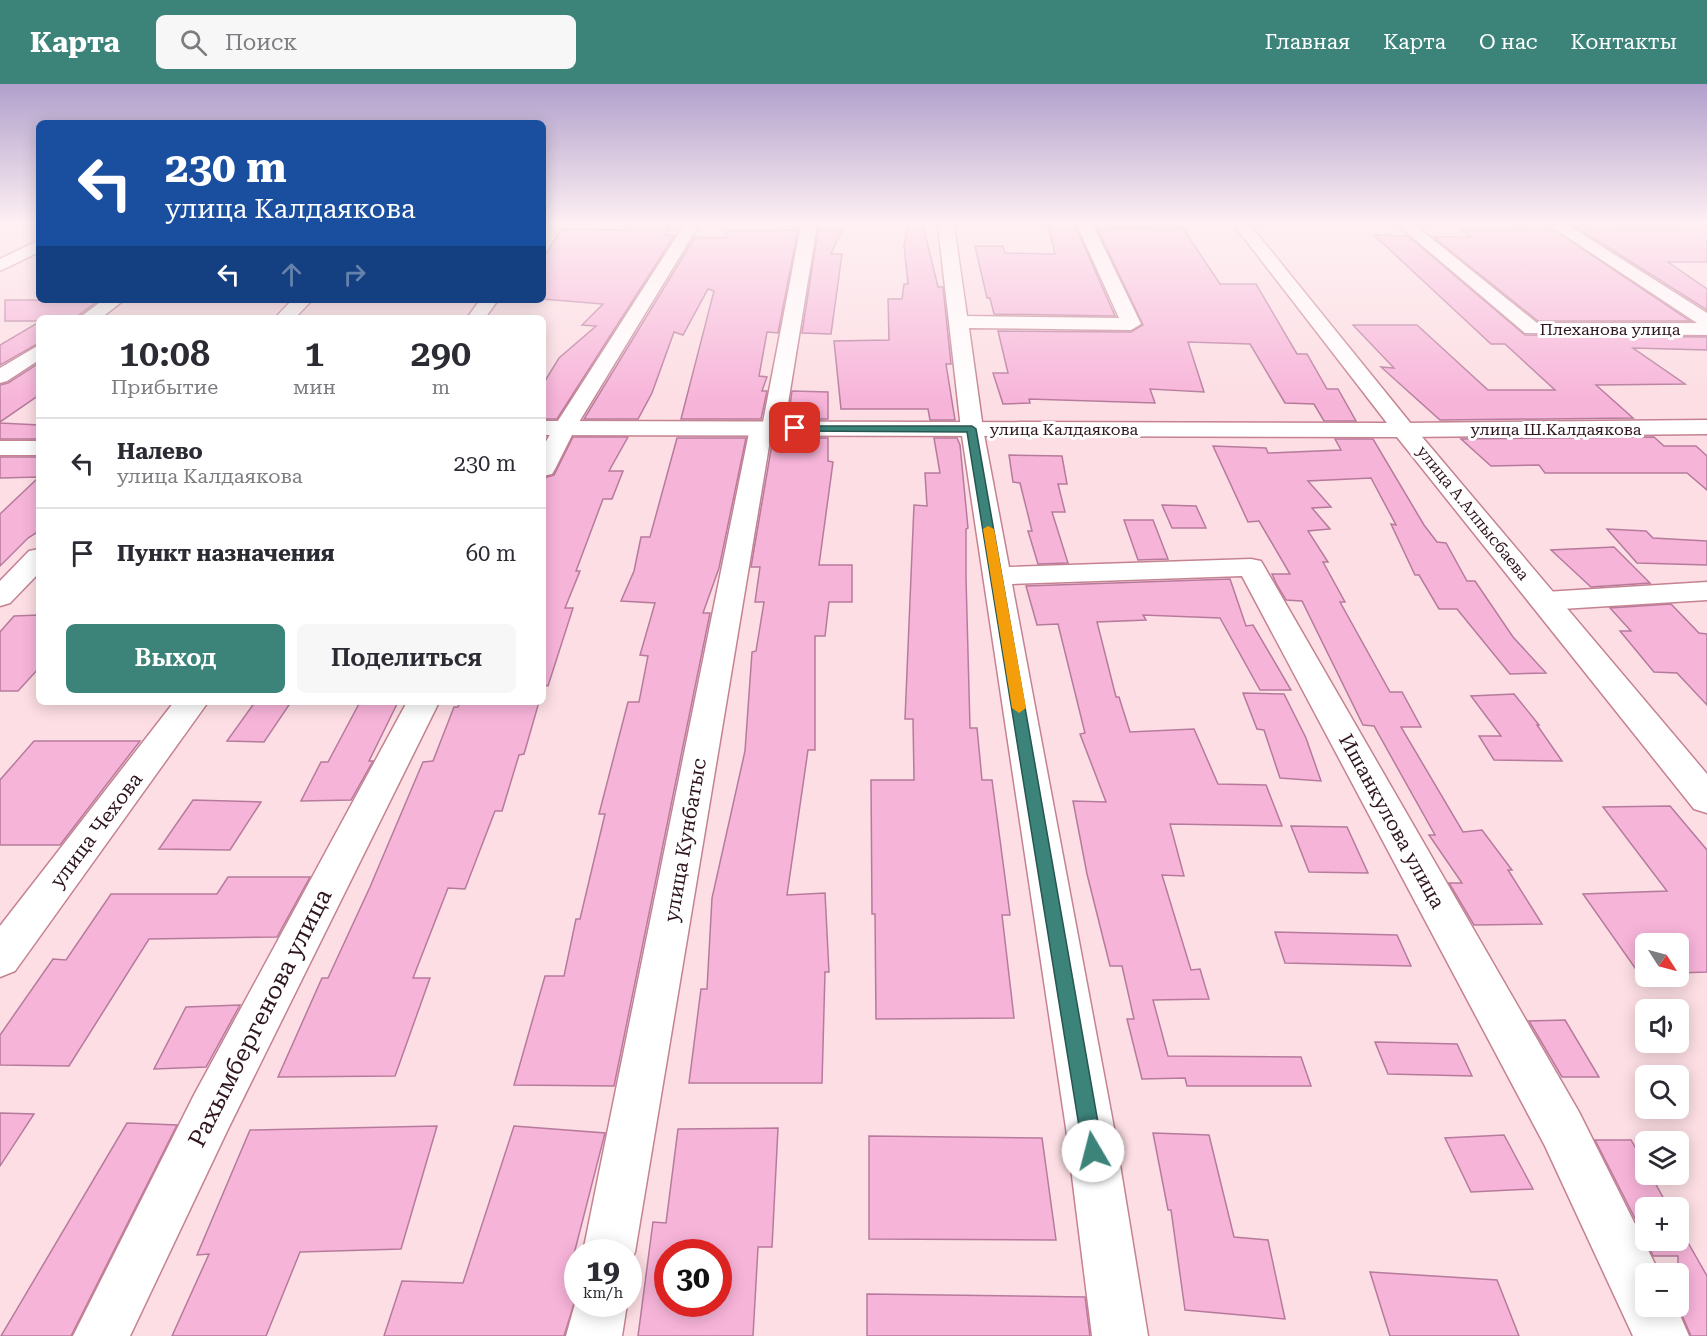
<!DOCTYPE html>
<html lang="ru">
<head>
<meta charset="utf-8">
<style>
	body { margin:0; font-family:"Roboto Serif",serif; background:#f7f7f7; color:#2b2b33; height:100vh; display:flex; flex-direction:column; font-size:22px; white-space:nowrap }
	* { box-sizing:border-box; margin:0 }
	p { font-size:20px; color:#7c7c81 }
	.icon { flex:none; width:33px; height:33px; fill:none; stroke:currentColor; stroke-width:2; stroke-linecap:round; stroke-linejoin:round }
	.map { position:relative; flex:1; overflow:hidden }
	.side { position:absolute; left:36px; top:231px; width:510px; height:390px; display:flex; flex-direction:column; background:#fff; border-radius:9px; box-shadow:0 3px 15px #0003 }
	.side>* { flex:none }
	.top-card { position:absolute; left:36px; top:36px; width:510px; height:183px; border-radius:9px; box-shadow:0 3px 15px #0003; background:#1a4fa0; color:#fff; overflow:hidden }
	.needle { width:39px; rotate:126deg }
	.tools { position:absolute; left:1635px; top:849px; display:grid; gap:12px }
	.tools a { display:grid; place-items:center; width:54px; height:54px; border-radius:9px; background:#fff; box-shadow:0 3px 15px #0003; font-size:30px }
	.speed { position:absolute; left:564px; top:1155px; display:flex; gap:12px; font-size:30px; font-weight:700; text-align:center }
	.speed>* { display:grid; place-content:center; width:78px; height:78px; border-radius:50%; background:#fff; box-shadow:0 3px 15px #0003; line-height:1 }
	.speed small { font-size:15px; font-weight:400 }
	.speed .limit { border:9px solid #d22; background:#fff; color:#111 }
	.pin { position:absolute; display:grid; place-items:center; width:51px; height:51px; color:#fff; margin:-26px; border-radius:12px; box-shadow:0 3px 9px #0006 }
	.me { position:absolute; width:66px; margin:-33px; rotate:352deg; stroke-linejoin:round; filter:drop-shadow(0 0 4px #0008) }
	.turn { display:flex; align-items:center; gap:21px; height:126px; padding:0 30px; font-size:27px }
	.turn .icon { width:78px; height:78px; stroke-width:2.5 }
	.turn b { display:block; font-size:42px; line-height:51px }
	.lanes { display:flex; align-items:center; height:57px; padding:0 30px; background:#0003; justify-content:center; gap:30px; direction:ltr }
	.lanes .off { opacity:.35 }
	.eta { display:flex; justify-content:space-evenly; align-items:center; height:102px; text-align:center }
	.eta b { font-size:36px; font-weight:600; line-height:42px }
	.button { display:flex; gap:12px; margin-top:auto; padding:12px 30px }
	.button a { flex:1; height:69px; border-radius:9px; background:#3c837a; color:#fff; font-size:24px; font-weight:600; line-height:69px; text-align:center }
	.button a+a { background:#f7f7f7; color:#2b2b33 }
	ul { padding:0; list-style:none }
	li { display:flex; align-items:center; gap:18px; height:90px; padding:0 30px; border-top:2px solid #e1e1e2 }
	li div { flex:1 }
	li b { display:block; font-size:22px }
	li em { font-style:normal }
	header { display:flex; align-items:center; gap:36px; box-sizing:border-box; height:84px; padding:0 30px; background:#3c837a; color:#fff }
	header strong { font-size:28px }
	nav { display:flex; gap:33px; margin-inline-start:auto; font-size:21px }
	.search { width:420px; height:54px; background:#f7f7f7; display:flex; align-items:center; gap:15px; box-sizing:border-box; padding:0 21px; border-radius:9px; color:#7c7c81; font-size:22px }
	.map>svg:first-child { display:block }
</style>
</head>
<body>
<header>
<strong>Карта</strong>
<div class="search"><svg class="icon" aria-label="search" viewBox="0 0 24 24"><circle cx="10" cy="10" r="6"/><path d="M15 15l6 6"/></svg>Поиск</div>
<nav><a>Главная</a><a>Карта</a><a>О нас</a><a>Контакты</a></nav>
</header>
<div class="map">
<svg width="1707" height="1252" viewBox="0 0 1707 1252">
	<rect width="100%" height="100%" fill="#fcdee4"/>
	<!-- building -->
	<path fill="#f7b4d9" stroke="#b67b9c" stroke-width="1.5" fill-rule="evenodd" d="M628,141H672L665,151L674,152L557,335H543V300L559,274L596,242L582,241L603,220L543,215V175L561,145L625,146Z
		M908,141H923L938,203H943L951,280H946L955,336H930L928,325H841L834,257L889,256L888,215H902L904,200H908L904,161Z
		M1048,141H1075L1115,232L994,230L990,214H987L975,162H1003L1005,169L1055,170Z
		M1513,141H1547L1690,237H1538L1433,153H1471L1461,146H1520Z
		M1573,141L1707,142V178H1668L1707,205V226Z
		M1182,143L1220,200H1256L1297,270H1307L1327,305H1338L1356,337H1324L1314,320L1285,319L1250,260L1188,258L1204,308L1150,305L1155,319L1029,315L1030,319L1003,320L993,289H1008L998,247L1131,248L1143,241L1097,144Z
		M798,146L778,249L767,248L759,292L767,293L762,307H767L761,335H681L714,207L708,205L683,251L674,248L652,309L638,335H584L695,153L725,154L727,147Z
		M818,146H842L831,170H842L831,250L802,249Z
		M1374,151L1408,152L1525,251L1707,253V266L1633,264L1685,300L1596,301L1633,334L1440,336L1381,283L1394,284L1353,241H1417L1488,306H1555L1505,260H1491Z
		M5,216H99L75,234H39V237H5Z
		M39,238V259L0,281V261Z
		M39,279V311L0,338V301L8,299Z
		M792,307L828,308V335H788Z
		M0,339L39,341V355H0Z
		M573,353H628L609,387H623L612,415H603L576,487H580L565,524H573L548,602L543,601V394L554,391Z
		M1654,353L1664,362H1696L1707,372V406L1687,389H1545L1539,381L1491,382L1461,355Z
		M677,354H746L719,484L703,529H710L614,1002L514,1001L545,892H564L576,835H580L605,730H599L628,618H639L648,572L640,571L655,519L621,517L634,487L641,453H650Z
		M773,354H828V377L833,378L819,481H852V518H829L825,552H815V666H808L787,811L825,809L829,888H825L822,999H689L701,905H707L712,814L745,667L752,568L756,567L764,518H755L760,483H751Z
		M934,354H957L960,361L968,444L966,445V494L970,644H977L982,696H992L1010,831H1002L1014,934L876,935L875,830H872L871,696H914L913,635H905L914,421L927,422L925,389H940Z
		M1335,355H1373L1424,441L1437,458L1446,459L1467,497H1475L1513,553L1546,589L1510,590L1457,525H1439L1419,491H1415L1391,440L1396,441L1371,394L1308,397L1331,423L1312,424L1330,445L1308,447L1328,478H1323L1345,518H1340L1390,608H1402L1421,643H1401L1463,748L1482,746L1512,786H1508L1542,840L1474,841L1449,799H1462L1429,751H1435L1374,642L1363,641L1302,517L1286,516L1277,501L1272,490H1290L1259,437L1248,438L1213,362L1266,364L1268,369L1341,366Z
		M1009,371L1062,372L1067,400H1058L1065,428H1052L1068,479L1038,480L1028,447H1032L1020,399L1013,398Z
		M0,373H39V447L28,454L0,482V430L39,393L0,394Z
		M1162,421L1196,422L1206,444H1172Z
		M1124,436H1153L1168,475L1138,476Z
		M1607,445L1646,447L1653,454L1707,457V481L1637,479Z
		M1614,463L1650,499L1591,503L1551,466Z
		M1230,495L1246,542L1253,541L1291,606H1260L1220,534L1143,531L1146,536L1097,538L1116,613H1119L1130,648L1194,645L1218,700L1266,701L1282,742L1170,740L1184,792L1162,791L1191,886L1200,885L1209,915L1153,916L1168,972L1301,973L1311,1002H1187L1185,994L1142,995L1127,935H1134L1122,882H1110L1087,790L1073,717L1106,718L1080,650L1085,649L1058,540L1037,541L1026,502Z
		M1671,520L1699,549L1707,550V621L1677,589L1654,588L1620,547H1631L1610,524Z
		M39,531V584L18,607H0V548L14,532Z
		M1243,609L1284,610L1306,654L1321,697L1280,694L1264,646L1257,645Z
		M1514,610L1539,641H1537L1562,677L1494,676L1479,652H1501L1471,612Z
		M255,618H291L264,658L227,657Z
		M360,618H398L369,677H373L351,716L301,717L321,678H328Z
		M460,618H539L524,670L519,671L502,727H495L465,805L448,804L413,894H430L395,992L278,993L322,894H328L370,803L423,678L433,677L454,623H458Z
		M34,657H140L60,761H0V696Z
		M193,716L261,718L230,766L159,765Z
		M1670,722L1707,766V888L1678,889V860H1646V890L1640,891L1583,810L1667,807L1603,723Z
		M1291,742L1347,743L1368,789L1309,788Z
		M228,793H310L277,853L149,855L69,982L0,981V951L53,875L66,876L111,810H217Z
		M1275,848L1397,851L1411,882L1285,879Z
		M240,921L206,983L154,985L186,923Z
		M1565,936L1599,993H1562L1529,937Z
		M1375,958L1457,960L1472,992L1388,990Z
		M0,1029L34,1030L0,1082Z
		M127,1039L177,1041L71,1252H1Z
		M437,1042L401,1165L300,1168L266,1252H172L209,1170L197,1171L250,1046Z
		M514,1042L605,1049L574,1170H578V1207L564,1252H384L402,1197L463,1199Z
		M778,1044L772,1163H758L753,1252H638L653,1138L666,1139L678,1045ZM668,1168H718V1220H668Z
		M1153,1049L1209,1051L1234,1153L1268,1156L1285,1235L1185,1226L1171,1126H1168Z
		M1504,1051L1533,1105L1471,1108L1445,1054Z
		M869,1052L1042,1054L1056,1156L869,1155Z
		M1595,1056H1631L1646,1082V1090H1650L1669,1124H1646V1156Z
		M1678,1141L1707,1192V1252H1691L1678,1222V1172H1653L1646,1156H1678Z
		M1370,1188L1497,1196L1519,1252H1390Z
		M867,1210L1085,1213L1090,1252H867Z"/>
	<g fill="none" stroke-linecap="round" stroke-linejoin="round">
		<defs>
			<path id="minor" d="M684,141H699L576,343L555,385L552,390L543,392V363L554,343Z
				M801,141H817L784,344L781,349L771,350L635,1168L628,1184V1168H583L750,344L753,339L763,338Z
				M938,141H954L967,232L1119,234L1077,141H1093L1141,240L1131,246L969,244L983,345L1009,483L1251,475L1261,477L1579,1028L1660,1190H1646V1222H1676L1689,1252H1633L1545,1062L1242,492L1012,500L1114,1044L1148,1252H1092L1066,1044L961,345Z
				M1398,141H1415L1537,239H1697L1549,141H1568L1707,229V251L1525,249Z
				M39,156V168L0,187V175Z
				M103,216H124L101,234H79Z
				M292,216H312L295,234H275Z
				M480,216H498L485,234H467Z
				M39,261V276L7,297L0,299V284Z
				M1707,336V350L1404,353L1396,351L1393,346L1396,341L1404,339Z
				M39,465V489L10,519L0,522V497L29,467Z
				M1707,498V516L1545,526L1535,523L1530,517L1535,511L1545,508Z
				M174,618H208L15,887L0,893V842Z
				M407,618H439L228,1045L130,1252H73L194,1011Z
				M578,1209V1220H627L622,1252H566Z"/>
			<path id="tertiary" d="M1234,141H1250L1412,341L1707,690V729L1694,725L1397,353L543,351V337L1387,339Z
				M0,357H39V371H0Z"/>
		</defs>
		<!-- minor casing -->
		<use href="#minor" stroke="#c58291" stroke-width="3"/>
		<!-- tertiary casing -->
		<use href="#tertiary" stroke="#c58291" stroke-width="3"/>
		<!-- minor -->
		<use href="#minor" fill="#fff" fill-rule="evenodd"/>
		<!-- tertiary -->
		<use href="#tertiary" fill="#fff" fill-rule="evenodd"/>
	</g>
	<!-- sky -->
	<linearGradient id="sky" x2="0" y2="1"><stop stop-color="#b1a0cc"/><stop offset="0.44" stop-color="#fef0f3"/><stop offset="1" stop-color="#fef0f3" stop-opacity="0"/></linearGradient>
	<rect width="1707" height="317" fill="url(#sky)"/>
	<!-- route -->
	<path fill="#3c837a" stroke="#27554f" stroke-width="1.5" d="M792,342H972L976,345L1103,1067L1100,1074L1093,1077L1086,1074L1083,1067L967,348L795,347L792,346Z"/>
	<!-- slow -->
	<path fill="#f59e0b" d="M988,442L994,445L1026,624L1019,629L1012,624L983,445Z"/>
	<g text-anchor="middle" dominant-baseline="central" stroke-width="6" stroke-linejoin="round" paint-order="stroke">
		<!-- far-street labels -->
		<g font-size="16" fill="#2f151c" stroke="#fff">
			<text x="1610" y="245">Плеханова улица</text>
			<text x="1064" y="345">улица Калдаякова</text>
			<text x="1556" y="345">улица Ш.Калдаякова</text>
			<text transform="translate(1473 429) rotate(51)">улица А.Алпысбаева</text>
		</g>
		<!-- street labels -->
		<g font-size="20" fill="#2f151c" stroke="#fff">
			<text transform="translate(1392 737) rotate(61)">Ишанкулова улица</text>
			<text transform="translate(96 746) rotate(-53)">улица Чехова</text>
			<text transform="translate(685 756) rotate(-80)">улица Кунбатыс</text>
		</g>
		<!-- near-street labels -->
		<g font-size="24" fill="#2f151c" stroke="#fff">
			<text transform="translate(260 934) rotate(-63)">Рахымбергенова улица</text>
		</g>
	</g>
</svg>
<div class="tools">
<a><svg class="needle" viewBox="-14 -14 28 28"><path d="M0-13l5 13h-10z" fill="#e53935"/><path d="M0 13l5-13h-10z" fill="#7c7c81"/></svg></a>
<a><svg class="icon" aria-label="sound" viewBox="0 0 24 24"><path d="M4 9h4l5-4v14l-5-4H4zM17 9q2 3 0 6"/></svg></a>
<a><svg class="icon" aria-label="search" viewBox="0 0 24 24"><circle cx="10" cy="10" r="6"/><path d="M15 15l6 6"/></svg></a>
<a><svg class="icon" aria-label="layers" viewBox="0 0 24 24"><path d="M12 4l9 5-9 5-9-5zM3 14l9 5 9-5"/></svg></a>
<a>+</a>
<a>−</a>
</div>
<div class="speed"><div>19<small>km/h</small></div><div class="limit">30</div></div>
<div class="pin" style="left:795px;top:344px;background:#d93025"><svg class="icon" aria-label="arrive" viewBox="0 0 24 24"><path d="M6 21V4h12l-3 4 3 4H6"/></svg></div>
<svg class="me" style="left:1093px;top:1067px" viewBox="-20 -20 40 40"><circle r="19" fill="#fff"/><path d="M0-13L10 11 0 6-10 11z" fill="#3c837a"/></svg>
<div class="top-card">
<div class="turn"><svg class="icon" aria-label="left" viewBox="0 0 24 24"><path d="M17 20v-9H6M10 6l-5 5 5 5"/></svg><div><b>230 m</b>улица Калдаякова</div></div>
<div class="lanes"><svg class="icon" aria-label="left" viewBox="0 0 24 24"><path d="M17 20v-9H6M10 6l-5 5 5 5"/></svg><svg class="icon off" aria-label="ahead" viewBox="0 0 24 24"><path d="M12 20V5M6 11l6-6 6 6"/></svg><svg class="icon off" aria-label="right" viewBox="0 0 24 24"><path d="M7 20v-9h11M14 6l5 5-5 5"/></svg></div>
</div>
<section class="side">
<div class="eta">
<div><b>10:08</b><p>Прибытие</p></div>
<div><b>1</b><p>мин</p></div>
<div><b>290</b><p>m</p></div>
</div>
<ul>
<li><svg class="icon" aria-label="left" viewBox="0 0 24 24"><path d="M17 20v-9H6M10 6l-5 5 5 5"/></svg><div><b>Налево</b><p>улица Калдаякова</p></div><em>230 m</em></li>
<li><svg class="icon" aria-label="arrive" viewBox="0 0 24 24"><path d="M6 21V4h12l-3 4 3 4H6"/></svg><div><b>Пункт назначения</b></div><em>60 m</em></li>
</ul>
<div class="button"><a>Выход</a><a>Поделиться</a></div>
</section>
</div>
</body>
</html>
